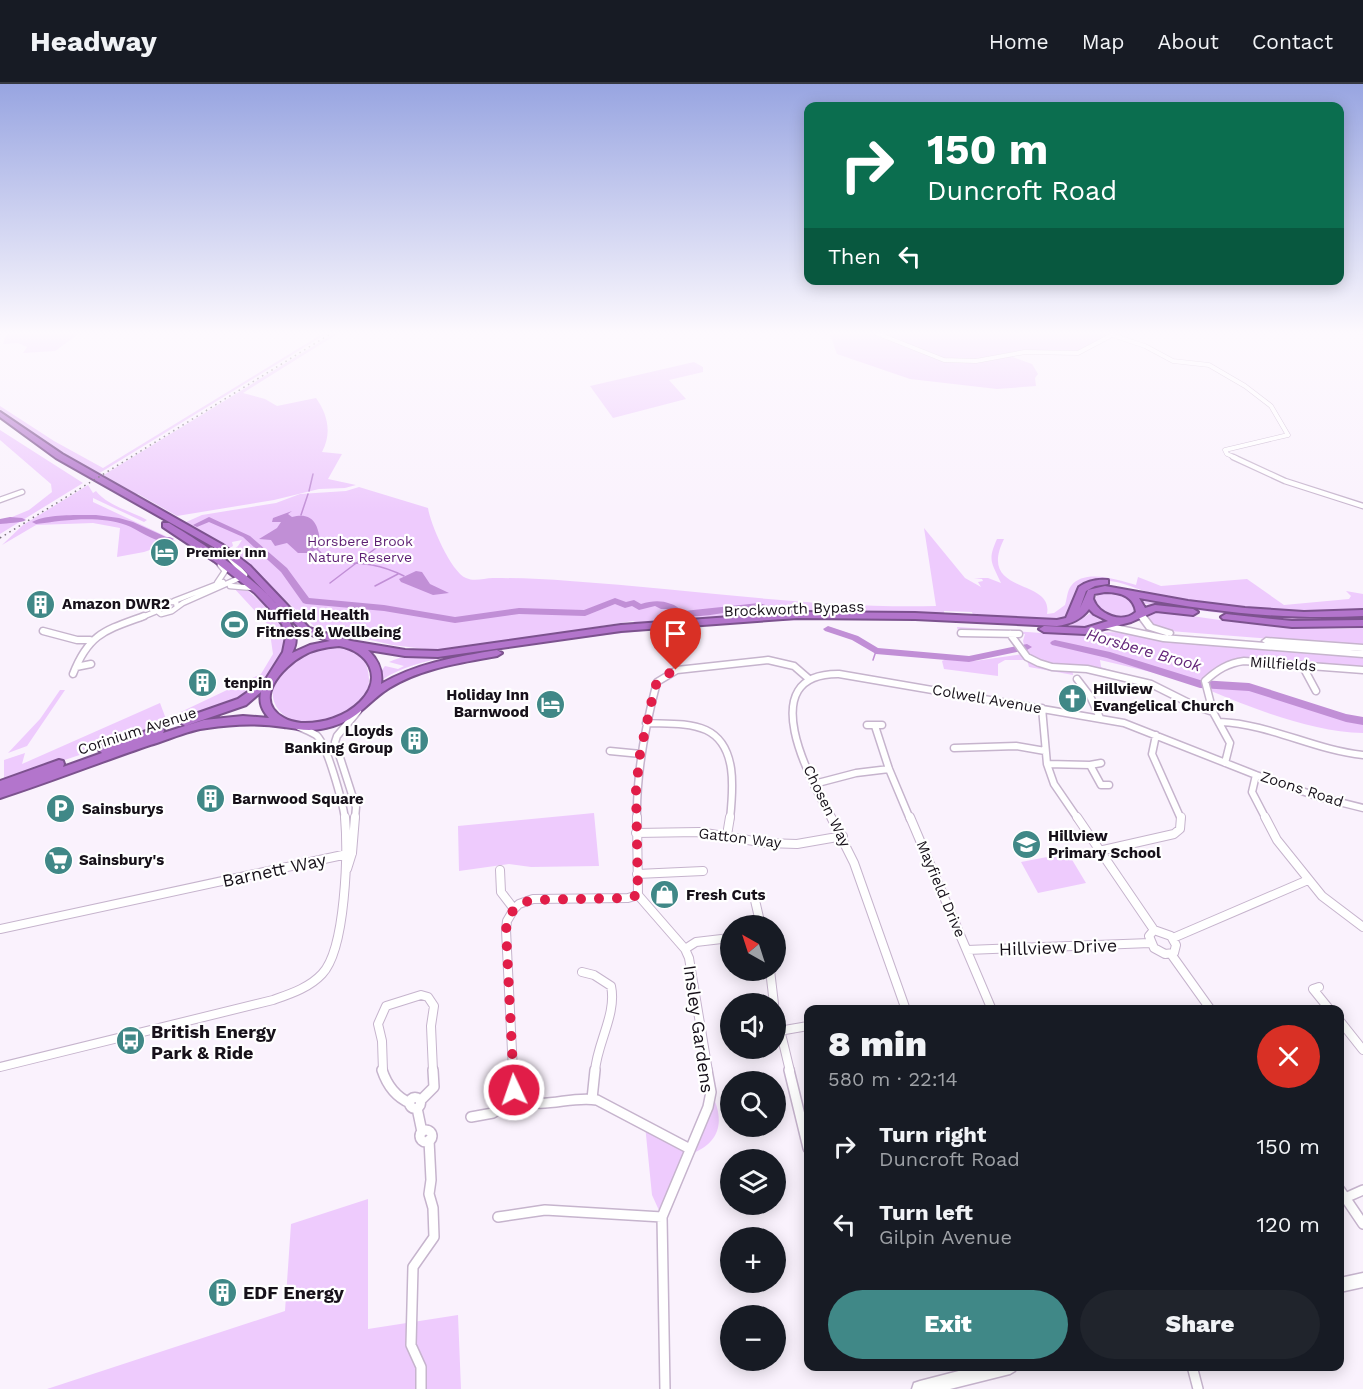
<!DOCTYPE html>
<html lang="en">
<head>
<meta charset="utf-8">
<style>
	body { margin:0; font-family:"Work Sans",sans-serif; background:#20242c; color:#f1f3f6; height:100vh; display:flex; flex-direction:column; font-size:22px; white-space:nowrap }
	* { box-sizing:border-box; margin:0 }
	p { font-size:20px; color:#9ea1a6 }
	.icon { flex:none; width:33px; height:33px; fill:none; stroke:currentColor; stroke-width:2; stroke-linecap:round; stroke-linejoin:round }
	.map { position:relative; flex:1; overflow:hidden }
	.sheet { position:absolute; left:804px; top:921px; width:540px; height:366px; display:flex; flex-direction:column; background:#171b24; border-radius:12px; box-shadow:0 3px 15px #0003 }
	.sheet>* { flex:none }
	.hud { position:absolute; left:804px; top:18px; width:540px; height:183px; border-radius:12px; box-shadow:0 3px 15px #0003; background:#0b6e4f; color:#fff; overflow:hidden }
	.needle { width:39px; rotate:321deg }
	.buttons { position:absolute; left:720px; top:831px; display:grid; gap:12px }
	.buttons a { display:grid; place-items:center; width:66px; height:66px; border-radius:50%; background:#171b24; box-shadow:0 3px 15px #0003; font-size:30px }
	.pin { position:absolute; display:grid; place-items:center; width:51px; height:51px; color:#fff; margin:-62px -26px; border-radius:50% 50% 50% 0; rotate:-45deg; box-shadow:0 0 6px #0007 }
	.pin .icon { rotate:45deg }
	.me { position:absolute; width:66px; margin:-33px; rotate:357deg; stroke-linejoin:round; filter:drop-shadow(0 0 4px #0008) }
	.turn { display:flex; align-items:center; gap:21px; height:126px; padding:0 24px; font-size:27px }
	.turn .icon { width:78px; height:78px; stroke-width:2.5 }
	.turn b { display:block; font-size:42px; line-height:51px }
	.then { display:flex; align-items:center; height:57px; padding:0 24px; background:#0003; gap:12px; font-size:22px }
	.round { display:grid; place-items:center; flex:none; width:63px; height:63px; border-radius:32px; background:#20242c }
	.headline { display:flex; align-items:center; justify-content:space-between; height:102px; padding:0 24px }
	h1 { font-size:36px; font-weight:800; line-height:45px }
	.action { display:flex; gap:12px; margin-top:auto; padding:12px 24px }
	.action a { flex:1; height:69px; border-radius:36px; background:#408887; color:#fff; font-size:24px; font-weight:800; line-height:69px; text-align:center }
	.action a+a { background:#20242c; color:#f1f3f6 }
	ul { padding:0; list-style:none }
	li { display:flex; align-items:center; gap:18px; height:78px; padding:0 24px }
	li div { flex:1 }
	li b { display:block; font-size:22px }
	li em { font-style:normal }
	header { display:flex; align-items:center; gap:36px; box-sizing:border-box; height:84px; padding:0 30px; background:#171b24; border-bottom:2px solid #363941 }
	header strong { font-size:28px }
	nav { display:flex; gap:33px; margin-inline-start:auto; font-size:21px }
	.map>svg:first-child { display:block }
</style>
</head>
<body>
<header>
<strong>Headway</strong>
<nav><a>Home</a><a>Map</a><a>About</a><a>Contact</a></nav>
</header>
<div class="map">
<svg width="1363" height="1305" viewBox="0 0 1363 1305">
	<rect width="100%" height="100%" fill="#faf2fd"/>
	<!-- green -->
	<path fill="#eecbfd" d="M8,247H83L55,267L23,269L27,263L18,259L3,260Z
		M327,247H331L98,390L40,355L0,327V322L54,357L103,384Z
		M338,247H342L243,309L265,315L277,322L316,314C328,331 332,349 322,368L342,370L328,395L356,401L345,404L319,405L274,416L177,432L138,410L135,412L102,392Z
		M840,247H1116L1078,269L1025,268L1010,272L1032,280L1038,290L1035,294L1036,302L997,305L910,295L837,270L830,251Z
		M694,278L703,283V288L669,296L686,315L613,334L590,302Z
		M0,346L83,399L0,450V438L29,426L52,408L51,400L0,356Z
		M88,401L93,409L96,407C108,422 131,427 147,436L144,438L93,414V418L176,457L144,468L117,473L120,444L93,439L36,441L2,461L23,441Z
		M359,403L428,424C430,439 451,488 466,494C475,498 484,494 493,494C519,494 544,495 570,497C692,505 814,525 936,522L924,444L965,494L981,503L978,498L983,497L982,495L974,494H988L1001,499C992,479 987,477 997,455H1004C976,512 1054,493 1047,530L1054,529L1065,521C1067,515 1067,507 1071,502C1084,484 1119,496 1136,501L1138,493L1161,502L1247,495L1284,521L1349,515L1351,512L1346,507L1363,510V526C1308,530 1253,529 1199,519C1184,516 1168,512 1154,510C1137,506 1119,495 1101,497C1063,500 1084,516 1068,531C1054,544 992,532 973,531L972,528L944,527V530L778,528L640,541L633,537L455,565L433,566L392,561L315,543L231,467L238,462L242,456L232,458L233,462L228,465L184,439L202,431L276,419L300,410L346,407Z
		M232,502L247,506L270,526L287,548V562L277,580L253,607L222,624L4,696V676L25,669L22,680L160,619L166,635L261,590L273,570L269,542Z
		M1107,508C1119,509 1130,512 1135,523L1134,529C1120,537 1100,531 1094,516L1098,510Z
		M1139,514C1214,530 1287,536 1363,532V535L1307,537L1270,535L1145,520Z
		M1160,527C1228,538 1294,547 1363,544V562L1170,547L1155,543L1148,537V530Z
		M1090,529L1105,537C1098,541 1091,543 1083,544C1066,547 1047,544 1029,542C993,540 956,537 920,536C782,531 643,544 508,564C470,570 409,574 378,599L379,590L385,582L398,585L404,582L389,578C414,566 446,572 473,568C633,543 791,528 953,536C985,537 1067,552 1090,529Z
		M957,543L1057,550L1122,548L1176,558L1363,573V584L1237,576L1205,597L1200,596L1201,603L1185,596L1100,576L1101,583L1119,589L1120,593L1072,583L1073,591L1029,583L1027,576H1005L998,580V592L944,585L942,577L946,575L975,577L1023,570L1027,574L1023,557L1025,550L958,547Z
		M334,562C355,563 368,572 369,595C370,608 360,617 350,624C274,674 230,581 334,562Z
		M1230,599L1249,602L1322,627L1363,637V649C1313,648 1257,626 1211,607L1212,602L1219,603Z
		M60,606H65L27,662L8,669L40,635Z
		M594,729L599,782L531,783L509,780L459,787L458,742Z
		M1068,769L1086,799L1038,809L1021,778Z
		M711,1008C726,1038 720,1060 688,1071L662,1133L652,1111L645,1041L690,1066Z
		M368,1115V1245L458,1231L461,1305H47L285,1227L291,1140Z"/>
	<!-- water -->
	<path fill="#c18fd6" d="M292,427L288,430L292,433C311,428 318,438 320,457L329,455L330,458L319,460V464L309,469H298L287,459L275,462L271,456L259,455L277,444L281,438H272L273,434Z
		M416,487L422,488L430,500L449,509L433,511L401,498L399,495Z"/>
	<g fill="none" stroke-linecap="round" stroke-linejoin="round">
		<!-- stream -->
		<path stroke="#c18fd6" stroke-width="1.5" d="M309,407L313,390
			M301,431L308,410
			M317,465C332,482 351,477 372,481C383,483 394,487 404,492
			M330,499L380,461
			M375,502L398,490
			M873,576L876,567"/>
		<!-- river -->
		<path fill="#c18fd6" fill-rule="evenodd" d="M96,431L119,434L133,438L166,453H170L174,455C160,464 140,446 126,441C98,431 65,436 36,440L32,438C45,430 79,431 96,431Z
			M10,433L22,434L26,436C22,439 7,439 0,440V435Z
			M209,433L250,452L287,484L309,514L384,521L455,533L519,524L584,526L615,514L626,518L634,516L641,520C652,517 660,516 671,520C676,521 679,525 684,527L759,519L779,525L781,527L776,530C770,528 763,525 757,525C732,524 687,542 667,525H661L655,522L639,526L632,522L625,524L615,520L585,532L519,530L455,539L384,527L306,520L303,519L281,488L243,453L209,438L197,443L193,441Z
			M828,542L858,552L878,564L969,572L1027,560L1032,563L1027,566L969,578L876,570L852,556L825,547L823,545Z
			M1055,556L1110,568L1200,596L1249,599L1346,630L1363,633V641L1346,638L1249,607L1200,604L1107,574L1052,561L1050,559L1052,557Z"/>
		<defs>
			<path id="street-far4" d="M871,247L944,276L976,277L1025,268L1078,269L1112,251L1145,262L1173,277L1209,281L1245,302L1271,322L1288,351L1225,366L1227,370L1236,374"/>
			<path id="street-far3" d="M1233,373L1285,397L1363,422
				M0,416L22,408
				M227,471L245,491
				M217,499L225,487L220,481
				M230,502L253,504
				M174,517L223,498
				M177,523L176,518H167L156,526L161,530L172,527L183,519L244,492
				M140,534L157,527"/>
			<path id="street-far2" d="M43,547L77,556H90
				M961,549L1019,550
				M1010,550L1027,573L1039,579L1052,583L1087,585L1151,600L1195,622L1213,628L1230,659L1225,679
				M1302,581L1316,607
				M76,583L91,580
				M73,590C89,549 106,546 144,532
				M1077,595L1090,612L1100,634
				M1042,624L1047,680L1054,700L1078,735
				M1213,628L1205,597C1217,586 1228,579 1244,577L1363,586
				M1220,638C1270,640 1314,666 1363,671
				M646,639C665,640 688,638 706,646C738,661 733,706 730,735
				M867,641H882
				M875,642L889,685L910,735
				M299,643C304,645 311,648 316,651C327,659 343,720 345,735
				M1156,651L1152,670L1181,735
				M954,664L1016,662L1045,667
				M610,667L641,670
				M1047,680L1090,681L1101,701H1109
				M1090,681L1101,679
				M1256,691L1252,708L1266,735
				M814,700L856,689L889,685
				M355,735L356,723L335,658L337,652L358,627
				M637,735C636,688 645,643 657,598L677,586L768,576L794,582L809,595
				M832,735C810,696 752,589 839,590L1124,639L1256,691L1319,713L1363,724"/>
			<path id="street-far1" d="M637,733L638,811
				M831,733L854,779L906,926
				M910,733L992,926
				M1077,733L1154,846
				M1265,733L1277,756L1322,812L1363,843
				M636,749L699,748L766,759L797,760L843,752
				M727,751L730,733
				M1099,767L1174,750L1180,745L1181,733
				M347,785L352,769L355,733
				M500,786L501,808L514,825L507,837L506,846L513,987
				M637,790L703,787
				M638,811L685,865L689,874L708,987
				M754,812L761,842
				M514,825L519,820L533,815L628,814L638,811
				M0,845L352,769
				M1154,846L1171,852L1176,861L1174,869L1165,870L1154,864L1149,852Z
				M1173,854L1308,796
				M685,865L696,858L730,854
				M967,866L1150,859
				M1171,870L1211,926
				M770,886L774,920
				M582,888L594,891L611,902C617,930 597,959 595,987
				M1319,903L1313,905L1330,926
				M776,929L790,987
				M1340,937L1363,966
				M779,947L808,942
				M0,983L273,916C290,910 309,904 322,890C346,865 348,768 345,733
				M383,987L382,957L378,940L386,922L421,911L428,913L434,922L431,942L433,987"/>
			<path id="street" d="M382,986C387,1001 396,1013 410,1019
				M513,986L514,1006L517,1014C544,1027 569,1011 597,1016L690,1065
				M789,986L808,1064
				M409.5 1019a5.5 5.5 0 1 1 11 0a5.5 5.5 0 1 1-11 0Z
				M592,1015L595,986
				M421,1016L434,1003L433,986
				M417,1024L422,1048
				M471,1033L493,1029L517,1014
				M420 1052a6 6 0 1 1 12 0a6 6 0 1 1-12 0Z
				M1340,1106L1363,1140
				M1345,1114L1363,1106
				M498,1133L545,1126L662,1133
				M1192,1282L1198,1305
				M421,1305V1283L411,1261L413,1183L434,1153L433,1124L429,1110L431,1096L429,1056
				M665,1305L662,1133L708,1023L711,1008L707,986"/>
			<path id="secondary" d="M1356,247H1363V250L1356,248Z
				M1140,527L1143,528L1153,541L1172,547L1173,549L1172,551L1169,552L1147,545L1136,530Z
				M1106,539L1163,551L1265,559L1262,557L1266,554L1363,561V567L1298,562L1363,567V573L1163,557L1103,544L1102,542Z
				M1363,1189V1203L1340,1208V1194Z
				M978,1282H1017L1015,1287L1010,1290L950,1305H912L914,1299L920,1297Z"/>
			<path id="highway" d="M0,328L62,370L223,461L250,482L309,544L351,557L405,566L438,567L621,541L797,528L915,529L1057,536L1066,534L1079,503C1087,497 1098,495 1108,496V500L1095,502L1086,507L1080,524L1088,506L1105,502L1188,517L1245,524L1304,528L1363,526V532C1287,536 1213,528 1139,514L1145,524L1155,521L1193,525L1198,528L1193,531L1156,527L1131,538L1085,550L1044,548L1039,545L1044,542L1085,544L1108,537L1094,530L1089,525C1081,536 1070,540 1057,542L915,535L797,534L621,547L438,573L405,572L368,566C378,576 383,586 381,600C417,579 456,573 497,566L502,569L497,572C460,579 421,584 389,604C367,618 360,634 333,642C313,648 303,646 284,643C259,639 232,640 207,644C188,646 168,656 150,661C100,678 50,698 0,714V697L59,676L63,677L64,680L63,683L102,669L98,665L99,662L159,643L163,644L164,647L163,649L204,636L243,632L269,634C262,626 259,619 261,608L246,621L185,642L180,638L181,635L238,615L266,595L283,568L286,553L282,540L271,526L255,509L214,477L163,443V439H169C204,460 285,511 295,551C297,557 295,563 292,569L310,561L330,557L303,548L244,486L217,465L56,374L0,333ZM1105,508C1120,508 1134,512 1136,528C1122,540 1099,531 1093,515L1094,510ZM339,562C369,567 384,594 360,618C345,633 322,640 301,639C294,638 289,637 284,634C251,616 283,582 304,571C314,565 327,563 339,562Z
				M1226,530L1292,537L1363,536V542L1292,543L1223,535L1221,533Z"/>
		</defs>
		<!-- street-far4 casing -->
		<use href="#street-far4" stroke="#c6b4cd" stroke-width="5"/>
		<!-- street-far3 casing -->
		<use href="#street-far3" stroke="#c6b4cd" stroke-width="7"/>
		<!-- street-far2 casing -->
		<use href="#street-far2" stroke="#c6b4cd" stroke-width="9"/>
		<!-- street-far1 casing -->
		<use href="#street-far1" stroke="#c6b4cd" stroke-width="10"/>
		<!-- street casing -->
		<use href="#street" stroke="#c6b4cd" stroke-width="12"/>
		<!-- secondary casing -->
		<use href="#secondary" stroke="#c6b4cd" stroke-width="3"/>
		<!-- highway casing -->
		<use href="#highway" stroke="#7c528e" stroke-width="4"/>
		<!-- street-far4 -->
		<use href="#street-far4" stroke="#fff" stroke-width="4"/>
		<!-- street-far3 -->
		<use href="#street-far3" stroke="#fff" stroke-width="4.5"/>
		<!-- street-far2 -->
		<use href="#street-far2" stroke="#fff" stroke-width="6"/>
		<!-- street-far1 -->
		<use href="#street-far1" stroke="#fff" stroke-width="8"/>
		<!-- street -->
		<use href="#street" stroke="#fff" stroke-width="9"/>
		<!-- secondary -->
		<use href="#secondary" fill="#fff" fill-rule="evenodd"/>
		<!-- highway -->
		<use href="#highway" fill="#b375cc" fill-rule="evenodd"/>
		<!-- rail -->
		<path stroke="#77707a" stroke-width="1.5" stroke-dasharray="1.5 4" stroke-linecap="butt" d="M0,454L335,247"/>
	</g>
	<!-- sky -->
	<linearGradient id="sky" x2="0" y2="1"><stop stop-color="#98a5e1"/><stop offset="0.58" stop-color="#fdf9fe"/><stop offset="1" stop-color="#fdf9fe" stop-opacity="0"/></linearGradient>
	<rect width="1363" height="429" fill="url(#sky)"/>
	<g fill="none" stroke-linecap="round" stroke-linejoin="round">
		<!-- route -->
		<path stroke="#e11d48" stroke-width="10" stroke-dasharray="0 18" d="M514,1006L506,846C508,829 516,819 533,816L628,814L638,811L636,705L640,670L655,602L662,593L676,586"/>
	</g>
	<!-- icons -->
	<defs>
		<symbol id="hotel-disc" viewBox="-11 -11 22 22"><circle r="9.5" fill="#408887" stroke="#fff"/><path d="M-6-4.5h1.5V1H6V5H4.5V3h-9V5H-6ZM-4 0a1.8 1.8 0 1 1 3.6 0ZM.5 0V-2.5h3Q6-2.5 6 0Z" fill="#fff"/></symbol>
		<symbol id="building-disc" viewBox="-11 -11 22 22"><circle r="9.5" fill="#408887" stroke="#fff"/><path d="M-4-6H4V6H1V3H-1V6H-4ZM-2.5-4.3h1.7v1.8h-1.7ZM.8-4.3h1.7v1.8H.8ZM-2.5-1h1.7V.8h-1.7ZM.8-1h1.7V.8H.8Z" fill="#fff"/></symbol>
		<symbol id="stadium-disc" viewBox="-11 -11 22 22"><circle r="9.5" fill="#408887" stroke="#fff"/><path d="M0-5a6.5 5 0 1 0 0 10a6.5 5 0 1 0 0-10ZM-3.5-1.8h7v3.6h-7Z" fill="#fff"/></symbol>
		<symbol id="church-disc" viewBox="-11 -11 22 22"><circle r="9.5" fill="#408887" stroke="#fff"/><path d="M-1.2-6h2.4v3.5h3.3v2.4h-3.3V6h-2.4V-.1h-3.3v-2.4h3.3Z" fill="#fff"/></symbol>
		<symbol id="parking-disc" viewBox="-11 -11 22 22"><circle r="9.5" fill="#408887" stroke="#fff"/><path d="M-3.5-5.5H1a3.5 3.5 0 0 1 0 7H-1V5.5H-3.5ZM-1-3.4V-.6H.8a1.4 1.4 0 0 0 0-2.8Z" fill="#fff"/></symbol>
		<symbol id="school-disc" viewBox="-11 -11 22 22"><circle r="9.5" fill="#408887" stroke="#fff"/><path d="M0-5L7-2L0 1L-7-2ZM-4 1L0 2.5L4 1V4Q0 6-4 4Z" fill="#fff"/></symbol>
		<symbol id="supermarket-disc" viewBox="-11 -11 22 22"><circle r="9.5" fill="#408887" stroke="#fff"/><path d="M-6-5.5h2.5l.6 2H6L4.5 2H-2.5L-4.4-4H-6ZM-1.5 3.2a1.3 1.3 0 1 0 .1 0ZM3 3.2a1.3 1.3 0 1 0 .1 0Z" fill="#fff"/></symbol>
		<symbol id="shop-disc" viewBox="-11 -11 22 22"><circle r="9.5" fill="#408887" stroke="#fff"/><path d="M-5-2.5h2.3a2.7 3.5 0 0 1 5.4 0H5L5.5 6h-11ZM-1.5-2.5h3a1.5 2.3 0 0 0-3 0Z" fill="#fff"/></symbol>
		<symbol id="bus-disc" viewBox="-11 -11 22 22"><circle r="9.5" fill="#408887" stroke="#fff"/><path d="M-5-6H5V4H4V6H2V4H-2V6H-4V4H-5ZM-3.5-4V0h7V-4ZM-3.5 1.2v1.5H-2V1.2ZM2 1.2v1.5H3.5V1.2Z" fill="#fff"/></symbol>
	</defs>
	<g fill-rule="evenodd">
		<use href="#hotel-disc" x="148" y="452" width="33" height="33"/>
		<use href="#building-disc" x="24" y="504" width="33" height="33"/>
		<use href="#stadium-disc" x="218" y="524" width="33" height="33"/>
		<use href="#building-disc" x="186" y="582" width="33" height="33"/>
		<use href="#church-disc" x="1056" y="598" width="33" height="33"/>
		<use href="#hotel-disc" x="534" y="604" width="33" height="33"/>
		<use href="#building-disc" x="398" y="640" width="33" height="33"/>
		<use href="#building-disc" x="194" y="698" width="33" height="33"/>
		<use href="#parking-disc" x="44" y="708" width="33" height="33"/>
		<use href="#school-disc" x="1010" y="744" width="33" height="33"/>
		<use href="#supermarket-disc" x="42" y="760" width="33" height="33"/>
		<use href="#shop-disc" x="648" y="794" width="33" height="33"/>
		<use href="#bus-disc" x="114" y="940" width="33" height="33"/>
		<use href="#building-disc" x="206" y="1192" width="33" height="33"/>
	</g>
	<g text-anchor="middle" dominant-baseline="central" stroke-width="4.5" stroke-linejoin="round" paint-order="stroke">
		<!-- far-park labels -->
		<g font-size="14" fill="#5c1e72" stroke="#fff">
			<text x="360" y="457">Horsbere Brook<tspan x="360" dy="16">Nature Reserve</tspan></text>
		</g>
		<!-- far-poi labels -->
		<g font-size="14" font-weight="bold" fill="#17111a" stroke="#fff" text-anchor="start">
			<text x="186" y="468">Premier Inn</text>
		</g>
		<!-- poi labels -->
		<g font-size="15" font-weight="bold" fill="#17111a" stroke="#fff" text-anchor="start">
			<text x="62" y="520">Amazon DWR2</text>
			<text x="256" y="531">Nuffield Health<tspan x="256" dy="17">Fitness &amp; Wellbeing</tspan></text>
			<text x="224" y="599">tenpin</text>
			<text x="1093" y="605">Hillview<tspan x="1093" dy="17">Evangelical Church</tspan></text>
			<text x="529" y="611" text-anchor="end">Holiday Inn<tspan x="529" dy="17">Barnwood</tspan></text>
			<text x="393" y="647" text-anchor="end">Lloyds<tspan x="393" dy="17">Banking Group</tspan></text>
			<text x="232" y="715">Barnwood Square</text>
			<text x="82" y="725">Sainsburys</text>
			<text x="1048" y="752">Hillview<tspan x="1048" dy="17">Primary School</tspan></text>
			<text x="79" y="776">Sainsbury's</text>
			<text x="686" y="811">Fresh Cuts</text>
		</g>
		<!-- street labels -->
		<g font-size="15" fill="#17111a" stroke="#fff">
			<text transform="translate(794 525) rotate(-2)">Brockworth Bypass</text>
			<text transform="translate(1283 580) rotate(4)">Millfields</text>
			<text transform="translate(987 615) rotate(10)">Colwell Avenue</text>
			<text transform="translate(137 647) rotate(-18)">Corinium Avenue</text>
			<text transform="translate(1302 705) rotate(18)">Zoons Road</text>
			<text transform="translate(827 722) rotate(64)">Chosen Way</text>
			<text transform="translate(740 754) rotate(7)">Gatton Way</text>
			<text transform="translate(941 805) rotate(67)">Mayfield Drive</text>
		</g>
		<!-- water labels -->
		<g font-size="16" font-style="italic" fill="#622478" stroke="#fff">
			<text transform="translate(1144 566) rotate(16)">Horsbere Brook</text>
		</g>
		<!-- near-street labels -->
		<g font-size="18" fill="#17111a" stroke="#fff">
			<text transform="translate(274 786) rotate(-12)">Barnett Way</text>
			<text transform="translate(1058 863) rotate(-2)">Hillview Drive</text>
			<text transform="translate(699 945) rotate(82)">Insley Gardens</text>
		</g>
		<!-- near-poi labels -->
		<g font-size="18" font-weight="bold" fill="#17111a" stroke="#fff" text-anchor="start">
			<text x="151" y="947">British Energy<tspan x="151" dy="21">Park &amp; Ride</tspan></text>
			<text x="243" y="1208">EDF Energy</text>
		</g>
	</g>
</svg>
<div class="buttons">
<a><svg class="needle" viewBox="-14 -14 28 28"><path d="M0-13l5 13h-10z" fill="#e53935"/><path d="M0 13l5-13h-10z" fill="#9ea1a6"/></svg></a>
<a><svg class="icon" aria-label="sound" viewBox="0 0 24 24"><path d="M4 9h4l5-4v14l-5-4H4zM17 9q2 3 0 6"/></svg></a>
<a><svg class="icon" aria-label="search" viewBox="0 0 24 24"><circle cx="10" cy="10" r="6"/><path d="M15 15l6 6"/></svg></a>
<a><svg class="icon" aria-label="layers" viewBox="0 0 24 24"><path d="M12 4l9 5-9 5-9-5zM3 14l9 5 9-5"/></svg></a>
<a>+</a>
<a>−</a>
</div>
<div class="pin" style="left:676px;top:586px;background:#d93025"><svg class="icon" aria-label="arrive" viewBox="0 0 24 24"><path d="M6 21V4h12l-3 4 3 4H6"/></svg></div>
<svg class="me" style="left:514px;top:1006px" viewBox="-20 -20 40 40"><circle r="17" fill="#e11d48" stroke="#fff" stroke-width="3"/><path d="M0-11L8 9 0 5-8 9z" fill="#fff"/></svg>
<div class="hud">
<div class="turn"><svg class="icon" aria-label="right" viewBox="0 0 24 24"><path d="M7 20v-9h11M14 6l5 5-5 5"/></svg><div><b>150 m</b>Duncroft Road</div></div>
<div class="then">Then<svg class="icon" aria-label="left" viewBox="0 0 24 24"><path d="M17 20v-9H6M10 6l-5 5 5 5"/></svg></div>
</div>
<section class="sheet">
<div class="headline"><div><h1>8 min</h1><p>580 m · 22:14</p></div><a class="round" style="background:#d93025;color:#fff"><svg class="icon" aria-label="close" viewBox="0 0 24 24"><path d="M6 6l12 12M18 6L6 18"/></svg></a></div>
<ul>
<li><svg class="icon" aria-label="right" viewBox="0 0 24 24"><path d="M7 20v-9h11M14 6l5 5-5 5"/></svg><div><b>Turn right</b><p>Duncroft Road</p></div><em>150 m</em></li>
<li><svg class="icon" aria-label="left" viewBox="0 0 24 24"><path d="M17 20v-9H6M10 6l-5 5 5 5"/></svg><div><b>Turn left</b><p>Gilpin Avenue</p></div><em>120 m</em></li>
</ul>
<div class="action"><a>Exit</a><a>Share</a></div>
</section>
</div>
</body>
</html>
